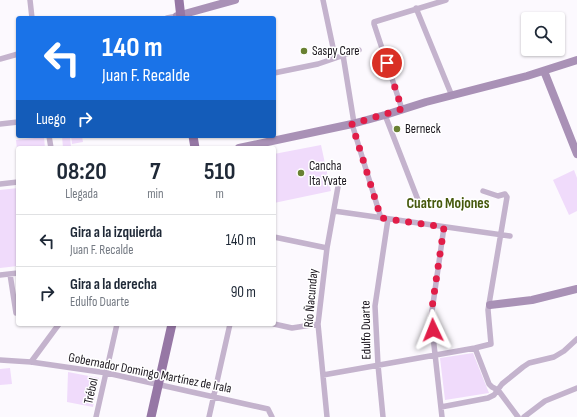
<!DOCTYPE html>
<html lang="es">
<head>
<meta charset="utf-8">
<style>
	body { margin:0; font-family:"Sofia Sans Condensed",sans-serif; background:#f2f2f3; color:#1f2937; height:100vh; display:flex; flex-direction:column; font-size:15px; white-space:nowrap }
	* { box-sizing:border-box; margin:0 }
	p { font-size:13px; color:#747a83 }
	.icon { flex:none; width:22px; height:22px; fill:none; stroke:currentColor; stroke-width:2; stroke-linecap:round; stroke-linejoin:round }
	.map { position:relative; flex:1; overflow:hidden }
	.details { position:absolute; left:16px; top:146px; width:260px; height:180px; display:flex; flex-direction:column; background:#fff; border-radius:4px; box-shadow:0 1px 3px #0004 }
	.details>* { flex:none }
	.hud { position:absolute; left:16px; top:16px; width:260px; height:122px; border-radius:4px; box-shadow:0 1px 3px #0004; background:#1a73e8; color:#fff; overflow:hidden }
	.fabs { position:absolute; left:521px; top:12px; display:grid; gap:8px }
	.fabs a { display:grid; place-items:center; width:44px; height:44px; border-radius:4px; background:#fff; box-shadow:0 1px 3px #0004; font-size:20px }
	.pin { position:absolute; display:grid; place-items:center; width:34px; height:34px; color:#fff; margin:-17px; border:2px solid #fff; border-radius:50%; box-shadow:0 1px 4px #0007 }
	.me { position:absolute; width:44px; margin:-22px; rotate:358deg; stroke-linejoin:round; filter:drop-shadow(0 0 3px #0008) }
	.turn { display:flex; align-items:center; gap:14px; height:84px; padding:0 20px; font-size:18px }
	.turn .icon { width:52px; height:52px; stroke-width:2.5 }
	.turn b { display:block; font-size:28px; line-height:34px }
	.then { display:flex; align-items:center; height:38px; padding:0 20px; background:#0003; gap:8px; font-size:15px }
	.eta { display:flex; justify-content:space-evenly; align-items:center; height:68px; text-align:center }
	.eta b { font-size:24px; font-weight:700; line-height:28px }
	ul { padding:0; list-style:none }
	li { display:flex; align-items:center; gap:12px; height:52px; padding:0 20px; border-top:1px solid #e0e1e3 }
	li div { flex:1 }
	li b { display:block; font-size:15px }
	li em { font-style:normal }
	.map>svg:first-child { display:block }
</style>
</head>
<body>
<div class="map">
<svg width="577" height="417" viewBox="0 0 577 417">
	<rect width="100%" height="100%" fill="#fcf9fe"/>
	<!-- green -->
	<path fill="#f0dbfb" d="M62,136H70L71,147L63,148Z
		M71,136H82L83,142L72,144Z
		M44,137L45,148H18V159L16,140Z
		M321,145L331,191L274,203V154Z
		M574,170L577,178V211L569,215L553,180Z
		M18,188V266L0,268V190Z
		M473,353L489,393L445,400L440,358Z
		M10,368L12,384L0,385V369Z
		M68,372L99,378L93,407L67,402Z"/>
	<g fill="none" stroke-linecap="round" stroke-linejoin="round">
		<!-- street -->
		<path stroke="#c4b3cd" stroke-width="5.5" d="M30,0L32,18
			M323,0L335,57
			M416,8L452,96
			M167,18L177,16
			M343,55L354,123
			M0,59L18,54
			M274,73L318,64L359,50
			M402,109L374,24V22L446,0
			M385,115L418,200
			M0,124L18,122
			M352,124L381,218
			M49,136L51,148
			M0,184L18,182
			M334,211L510,236
			M274,237L327,248
			M10,274L16,313
			M0,275L18,273
			M274,324L292,328L318,324
			M475,348L489,384L492,387L498,390L518,417
			M0,360L31,362L107,373L268,409L272,417
			M31,362L59,324
			M323,375L475,348L491,344L488,310L507,197L505,194L498,196L483,191
			M441,407L488,398L494,395L502,384L523,367L529,363L554,357L564,351L577,339
			M96,417L117,324
			M209,417L230,324
			M327,417L318,324L327,248L339,181
			M383,417L378,365L375,306L388,219
			M442,417L431,318L444,227
			M524,417L545,401L577,388"/>
		<!-- secondary -->
		<path stroke="#a991b6" stroke-width="8" d="M177,16L235,0
			M544,71L577,154
			M239,148L352,124L385,115L426,102L527,76L577,60
			M490,305L532,300L577,289"/>
		<!-- primary -->
		<path stroke="#9677a5" stroke-width="9" d="M179,0L181,18
			M193,136L195,148
			M151,417L172,324"/>
	</g>
	<g fill="none" stroke-linecap="round" stroke-linejoin="round">
		<!-- route -->
		<path stroke="#e11d48" stroke-width="7" stroke-dasharray="0 12.6" d="M387,63L402,109L352,124L381,218L444,227L432,308L433,330"/>
	</g>
	<!-- markers -->
	<g fill="#698032" stroke="#fff" stroke-width="1.5">
		<circle cx="304" cy="51" r="4"/>
		<circle cx="397" cy="129" r="4"/>
		<circle cx="301" cy="173" r="4"/>
	</g>
	<g text-anchor="middle" dominant-baseline="central" stroke-width="3" stroke-linejoin="round" paint-order="stroke">
		<!-- poi labels -->
		<g font-size="13" fill="#1a151d" stroke="#fff" text-anchor="start">
			<text x="312" y="51">Saspy Care</text>
			<text x="405" y="129">Berneck</text>
			<text x="309" y="166">Cancha<tspan x="309" dy="15">Ita Yvate</tspan></text>
		</g>
		<!-- street labels -->
		<g font-size="13" fill="#1a151d" stroke="#fff">
			<text transform="translate(311 298) rotate(-85)">Río Ñacunday</text>
			<text transform="translate(366 330) rotate(-91)">Edulfo Duarte</text>
			<text transform="translate(150 373) rotate(11)">Gobernador Domingo Martínez de Irala</text>
			<text transform="translate(91 391) rotate(-77)">Trébol</text>
		</g>
		<!-- quarter labels -->
		<g font-size="15" font-weight="bold" fill="#46590c" stroke="#fff">
			<text x="448" y="203">Cuatro Mojones</text>
		</g>
	</g>
</svg>
<div class="fabs">
<a><svg class="icon" aria-label="search" viewBox="0 0 24 24"><circle cx="10" cy="10" r="6"/><path d="M15 15l6 6"/></svg></a>
</div>
<div class="pin" style="left:387px;top:63px;background:#d93025"><svg class="icon" aria-label="arrive" viewBox="0 0 24 24"><path d="M6 21V4h12l-3 4 3 4H6"/></svg></div>
<svg class="me" style="left:433px;top:330px" viewBox="-20 -20 40 40"><path d="M0-17L14 15 0 8-14 15z" fill="#e11d48" stroke="#fff" stroke-width="4"/></svg>
<div class="hud">
<div class="turn"><svg class="icon" aria-label="left" viewBox="0 0 24 24"><path d="M17 20v-9H6M10 6l-5 5 5 5"/></svg><div><b>140 m</b>Juan F. Recalde</div></div>
<div class="then">Luego<svg class="icon" aria-label="right" viewBox="0 0 24 24"><path d="M7 20v-9h11M14 6l5 5-5 5"/></svg></div>
</div>
<section class="details">
<div class="eta">
<div><b>08:20</b><p>Llegada</p></div>
<div><b>7</b><p>min</p></div>
<div><b>510</b><p>m</p></div>
</div>
<ul>
<li><svg class="icon" aria-label="left" viewBox="0 0 24 24"><path d="M17 20v-9H6M10 6l-5 5 5 5"/></svg><div><b>Gira a la izquierda</b><p>Juan F. Recalde</p></div><em>140 m</em></li>
<li><svg class="icon" aria-label="right" viewBox="0 0 24 24"><path d="M7 20v-9h11M14 6l5 5-5 5"/></svg><div><b>Gira a la derecha</b><p>Edulfo Duarte</p></div><em>90 m</em></li>
</ul>
</section>
</div>
</body>
</html>
